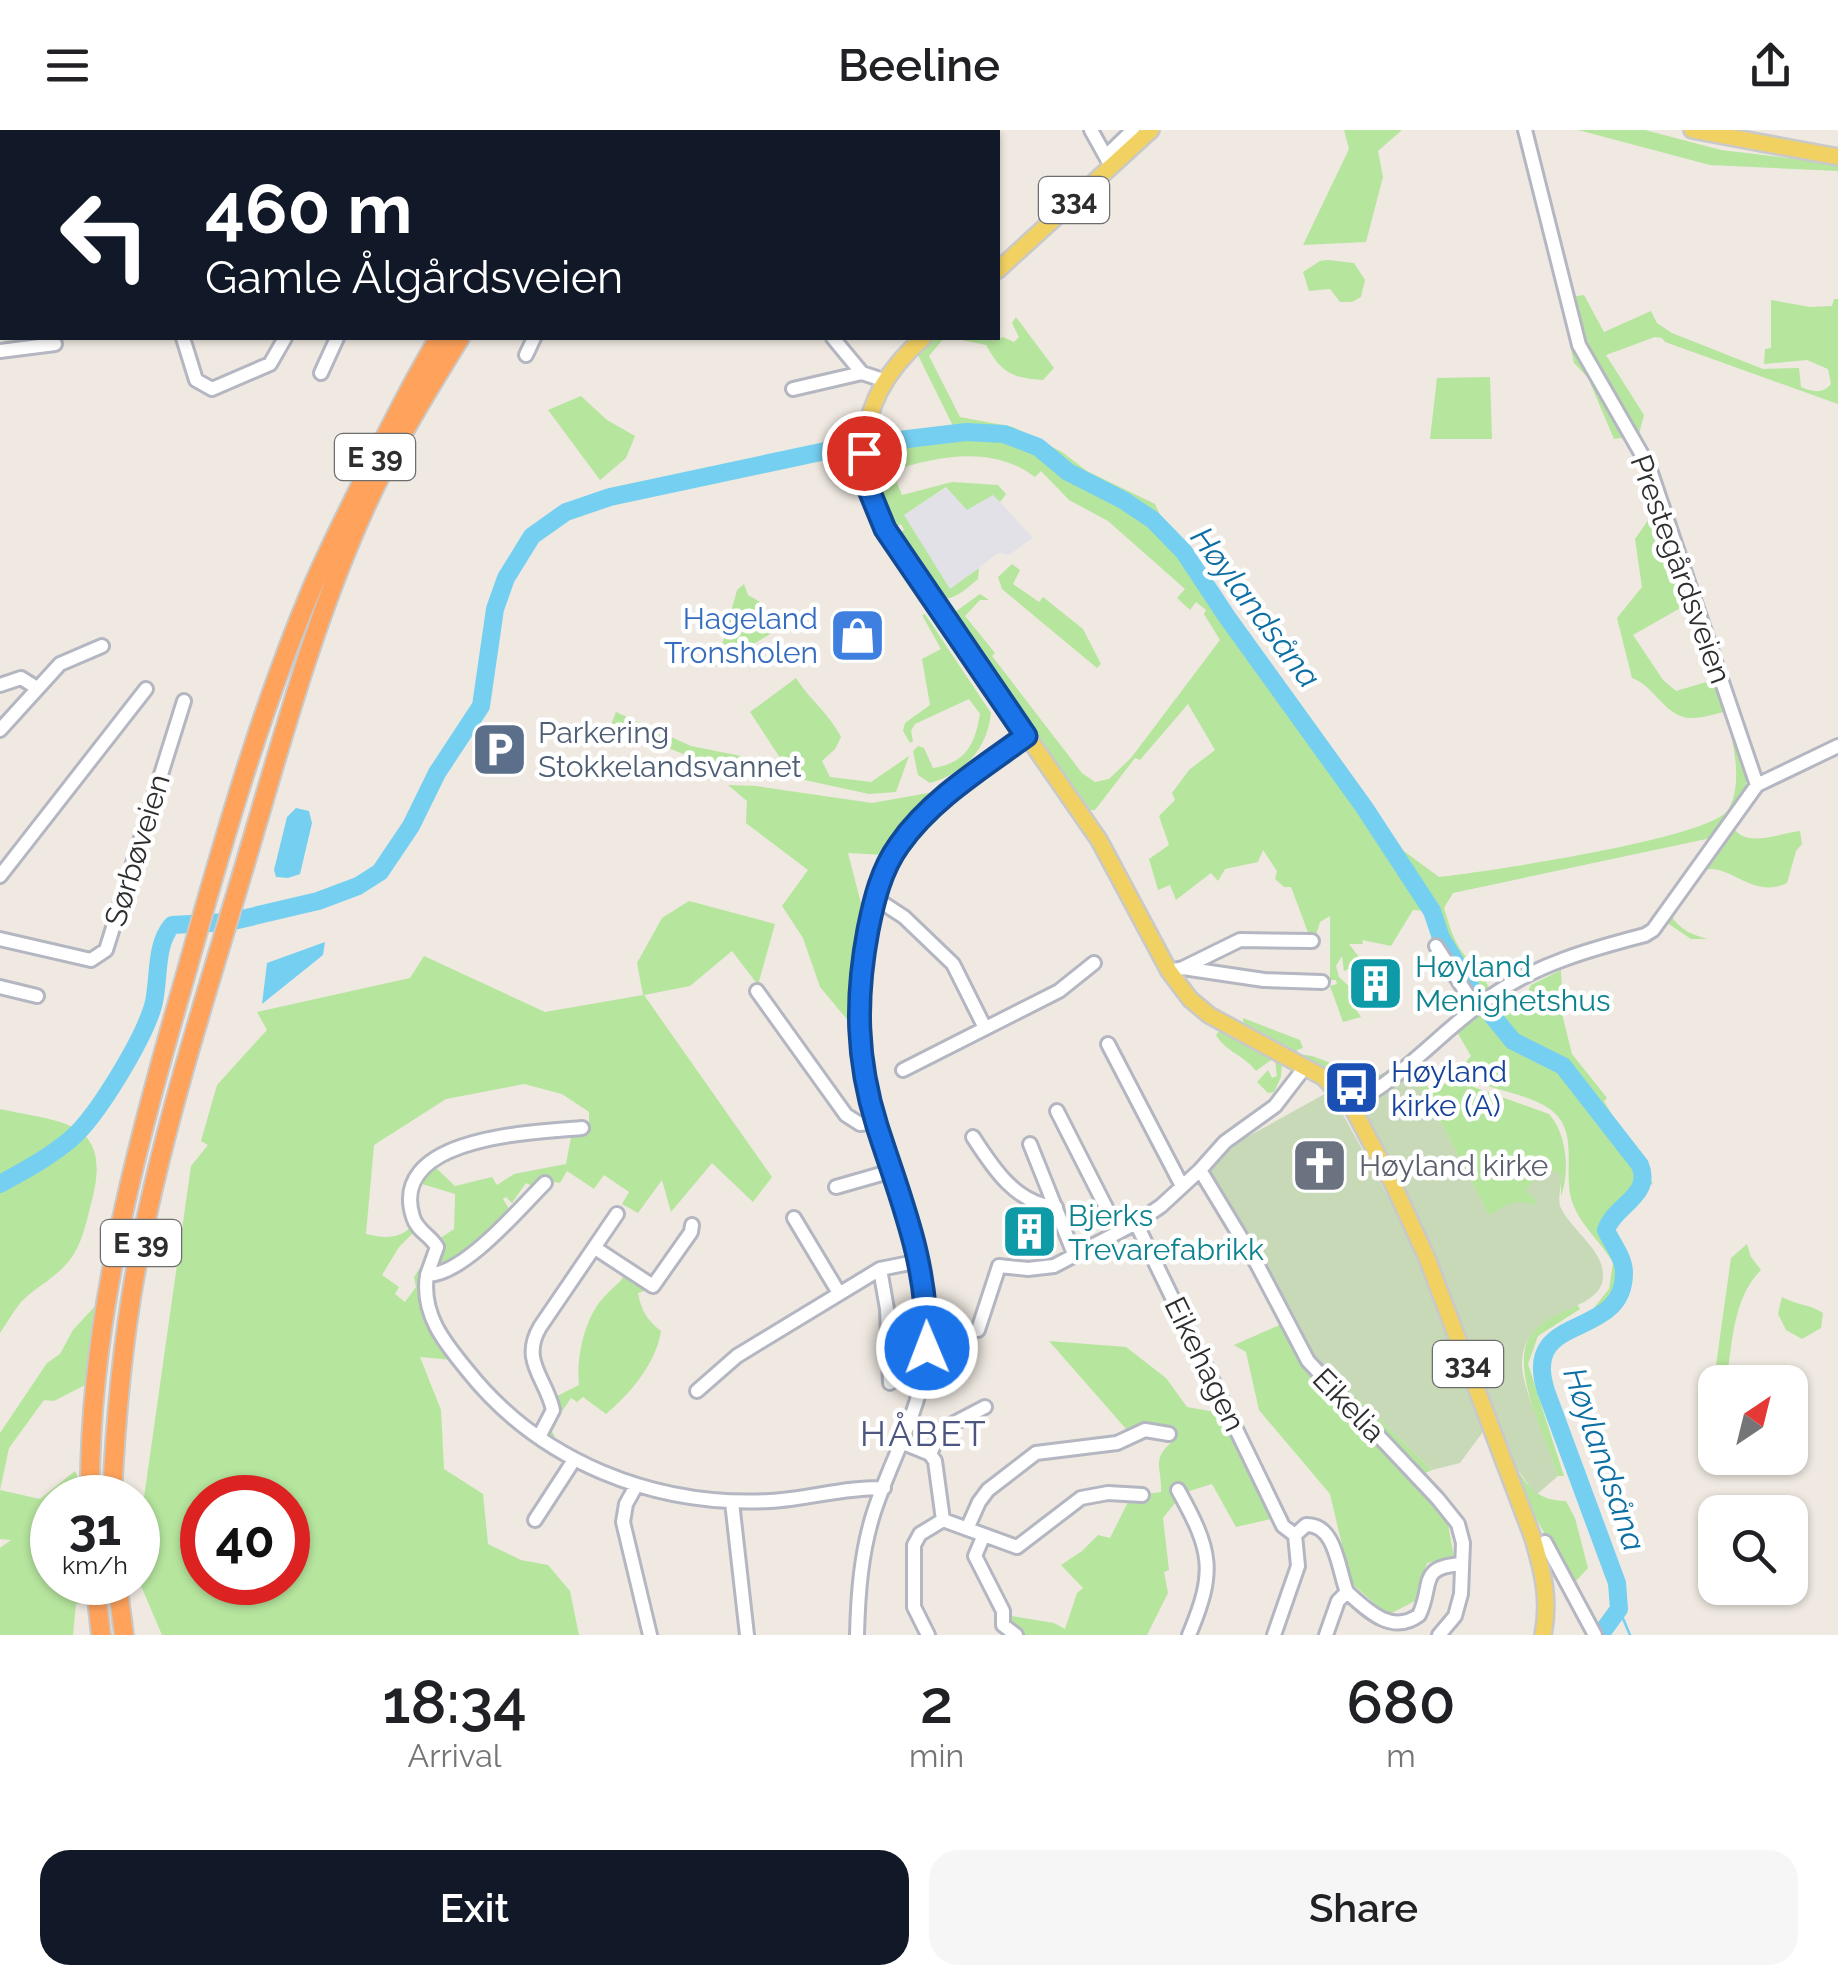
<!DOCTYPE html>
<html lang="en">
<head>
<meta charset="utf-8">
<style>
	body { margin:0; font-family:Raleway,sans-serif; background:#f6f6f6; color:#202124; height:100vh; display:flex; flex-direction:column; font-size:38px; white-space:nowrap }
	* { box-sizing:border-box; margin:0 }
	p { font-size:32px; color:#757577 }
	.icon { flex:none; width:55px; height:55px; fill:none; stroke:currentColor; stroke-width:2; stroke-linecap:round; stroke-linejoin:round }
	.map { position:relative; height:1505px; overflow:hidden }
	.sheet { display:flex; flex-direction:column; background:#fff; flex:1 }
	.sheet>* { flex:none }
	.banner { position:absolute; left:0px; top:0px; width:1000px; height:210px; box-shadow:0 2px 8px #0004; background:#111827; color:#fff; overflow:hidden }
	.needle { width:65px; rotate:35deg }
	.buttons { position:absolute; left:1698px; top:1235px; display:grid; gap:20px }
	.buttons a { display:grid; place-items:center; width:110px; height:110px; border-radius:20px; background:#fff; box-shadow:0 2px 8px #0004; font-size:50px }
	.speed { position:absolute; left:30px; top:1345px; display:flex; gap:20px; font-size:50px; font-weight:700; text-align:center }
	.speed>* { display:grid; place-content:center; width:130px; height:130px; border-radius:50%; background:#fff; box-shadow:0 2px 8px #0004; line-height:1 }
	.speed small { font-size:25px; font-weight:400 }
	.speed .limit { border:15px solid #d22; background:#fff; color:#111 }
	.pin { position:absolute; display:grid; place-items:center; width:85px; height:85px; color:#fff; margin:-42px; border:5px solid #fff; border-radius:50%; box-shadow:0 2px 10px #0007 }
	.me { position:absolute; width:110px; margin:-55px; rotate:359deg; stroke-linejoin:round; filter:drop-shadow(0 0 8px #0008) }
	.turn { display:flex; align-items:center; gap:35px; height:210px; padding:0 40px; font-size:45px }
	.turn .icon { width:130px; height:130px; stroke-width:2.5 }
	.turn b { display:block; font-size:70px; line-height:85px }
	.eta { display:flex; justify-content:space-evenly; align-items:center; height:170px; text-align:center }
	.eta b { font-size:60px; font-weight:600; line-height:70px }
	.primary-button { display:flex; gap:20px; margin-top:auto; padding:20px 40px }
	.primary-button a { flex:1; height:115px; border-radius:30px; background:#111827; color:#fff; font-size:40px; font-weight:600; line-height:115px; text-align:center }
	.primary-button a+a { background:#f6f6f6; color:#202124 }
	header { display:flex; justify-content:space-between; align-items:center; height:130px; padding:0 40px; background:#fff; font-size:45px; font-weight:600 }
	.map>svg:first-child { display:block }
</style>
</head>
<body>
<header><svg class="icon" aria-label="menu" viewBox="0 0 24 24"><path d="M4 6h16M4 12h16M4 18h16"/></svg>Beeline<svg class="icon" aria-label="share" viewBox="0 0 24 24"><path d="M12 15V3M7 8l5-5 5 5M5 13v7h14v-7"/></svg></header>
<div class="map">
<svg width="1838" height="1505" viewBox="0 0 1838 1505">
	<rect width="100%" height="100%" fill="#efe9e1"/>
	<!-- industrial -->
	<path fill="#e3e1e8" d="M947,357L993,364L1033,408L1009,425L998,423L950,460L904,385Z"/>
	<!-- green -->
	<path fill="#b6e59e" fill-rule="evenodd" d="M1344,0H1402L1378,21L1383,47L1366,112L1303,115L1349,19Z
		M1578,0H1645L1721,20L1838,34V41L1710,35Z
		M1328,130L1354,133L1365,150L1361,167L1352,172H1340L1330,159L1309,161L1303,142L1320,131Z
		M1584,165L1604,202L1651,181L1657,193L1672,203L1763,239L1799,238L1801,257C1813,262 1823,264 1831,254L1828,239L1807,230L1764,234L1765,219L1771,218V170L1810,177L1832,176L1834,169H1838V274L1665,212L1662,208L1655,207L1606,225L1644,285L1639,304L1671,375L1753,626L1635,306L1614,309L1588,248L1574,233L1563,183L1573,178L1570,167Z
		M1016,187L1054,238L1043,250C1013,248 1001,243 986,215L952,208H989L992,211L1003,207L1014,212L1019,207L1012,193Z
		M931,208H944L929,226L960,287L1013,297L1062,322L1087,341L1155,374L1163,392L1397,716L1439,747C1483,742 1709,709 1728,680C1744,654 1733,609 1725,582C1714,584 1703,588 1692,588C1666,589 1655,556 1632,548L1617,488L1642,457L1635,409L1658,376L1691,472L1633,505L1663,550L1676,561L1713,550L1718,553C1727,578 1755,639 1744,662C1737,678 1722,694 1711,708L1453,763L1444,778C1449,794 1453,810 1463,823C1474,838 1485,845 1491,863L1481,870L1441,817L1427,781L1413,780L1391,816L1362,810L1363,814H1349L1359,827L1350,834L1353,837L1344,841L1342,826L1336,836L1339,847L1362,869L1353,875L1361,887L1343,892L1330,856L1337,854L1336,850H1330V786L1320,792L1315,808L1309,805L1291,757H1284L1275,749L1277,741L1263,720L1258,732L1225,739L1218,751L1211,743L1176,770L1170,755L1158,760L1149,729L1169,715L1159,686L1175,670L1172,663L1189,640L1215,620L1188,574L1140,630L1135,628L1095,680H1090L954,489L955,482L980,464L989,470H980L965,486L995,523L992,526L1082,643L1095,652L1109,649L1131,628L1220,510L1204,484L1206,480L1196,472L1190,480L1177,468L1185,459L1108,391L1069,370L1041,341L1035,347C992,315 938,326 892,341L902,365L952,352L998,355L1006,364L1000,372L993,365L967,380L946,357L904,385L950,459L979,438L978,449C969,456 956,470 944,468C930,466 909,415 901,402L904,400L901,394L897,396C877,368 863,330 876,295L884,305L949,300L953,296L917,223Z
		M1490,247L1492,309H1430L1437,248Z
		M581,266L607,290L635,306L626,328L600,350L548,280Z
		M1012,434L1020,440L1013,454L1039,472L1043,467L1083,499L1101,534L1097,538L1002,459L998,447Z
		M744,454L748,465L762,473L777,495L775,501L716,537L737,460Z
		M925,484L991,583C987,620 964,643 930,653L918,645L913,621L918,616L924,618L933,638C967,633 975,613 980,584L969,569L915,594L911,601L913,611L910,613L903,601L905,593L930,575L922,529L941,519L922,485Z
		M796,548C810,570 828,582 841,607L835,619L822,631L830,647L871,652L909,626L896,662L869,664L791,647L718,638L611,595L616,582L691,616L741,626L788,640L750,582Z
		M728,655L756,656L872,673L939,661L901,701L885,725L848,723L865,789L850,893L820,857L803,808L782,776L808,740L746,693L747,671Z
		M1733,697C1746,719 1779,703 1800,701L1802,714L1796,721L1787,753C1753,770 1730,733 1704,740L1672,787C1680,800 1693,805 1708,809H1691L1666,792L1669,785Z
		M689,771L775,794L758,855L732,821L690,856L644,865L772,1047L753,1072L712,1033L671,1082L662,1050L638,1083L622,1074L629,1062L604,1045L594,1059L567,1041L560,1053L543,1050L536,1058L526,1053L512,1073L506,1067L503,1069L513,1085L443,1139L437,1137L439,1109L454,1099L455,1068V1064L422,1054L432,1034L455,1056L492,1047L497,1055L514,1044L566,1034L572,1002H589V982L562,964L524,954L446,969L374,1015L366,1104C383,1108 401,1110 412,1095L415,1101L399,1117L382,1145L399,1157L395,1164L405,1172L416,1157L414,1147L423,1133H427C410,1177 428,1191 453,1230L420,1227L441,1280L444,1339L483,1364L488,1414L521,1430L548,1435L570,1461L579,1505H162L138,1449V1410L191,1036L208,1015L201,1011L217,955L267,900L257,882L410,848L424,826L545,882L643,865L637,833L662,788ZM202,1368H288V1452H202Z
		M1561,840L1563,888L1572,924L1607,968L1604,971L1653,1054L1638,1060L1607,1090C1598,1125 1650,1141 1599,1183L1593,1179L1609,1159L1613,1133C1600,1109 1579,1096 1571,1068C1563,1037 1581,996 1545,976C1518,960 1484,961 1458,941L1471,926L1457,902L1505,864L1524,870L1531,855Z
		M1243,888L1300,910L1303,918L1297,920L1298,924L1312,926L1371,948L1401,936L1378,955L1360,956L1361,951L1349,946L1346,949L1244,899Z
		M1221,899L1282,933L1281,947L1274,962L1268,963L1257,952L1268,940L1272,948L1277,946L1275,931L1271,930L1256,941C1244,925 1227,923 1216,905Z
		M1412,939L1433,963L1456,945L1476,958L1549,984C1567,1004 1570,1042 1561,1066V1046L1534,1075L1489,1086L1435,981L1409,941Z
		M0,979C64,993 114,990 91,1074C86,1093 82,1115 69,1131C54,1149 36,1157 22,1171C14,1180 7,1193 0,1203Z
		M1747,1114L1751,1127L1761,1140C1732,1169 1733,1213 1726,1252H1715V1271H1711L1731,1128Z
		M624,1146L634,1154L644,1155V1161L638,1163C641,1180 647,1190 661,1201C656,1233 631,1263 606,1284L583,1267L577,1272L571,1268L550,1299L555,1306L549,1308L555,1267L579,1255C576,1227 585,1184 607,1164C613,1157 618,1155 624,1146Z
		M1782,1167C1795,1175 1810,1174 1823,1183L1821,1198L1802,1209L1786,1200L1778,1184Z
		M1576,1173L1580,1179L1538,1206L1528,1234L1564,1346H1558C1547,1312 1508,1236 1531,1204C1540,1191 1561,1182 1576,1173Z
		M96,1175L97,1196L87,1254L54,1271L44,1270L9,1318L0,1360L40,1369L75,1341L81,1354V1367L52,1368V1452L86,1453L88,1472L76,1474L73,1505H0V1418L11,1410L0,1409V1303L47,1233L60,1224L73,1200Z
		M1293,1189L1315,1227L1432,1340L1409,1350L1447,1389L1454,1427L1427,1433L1415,1471L1388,1485L1351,1453L1330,1364L1259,1280L1246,1222L1234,1215Z
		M1049,1211L1126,1217L1166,1248L1187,1277L1221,1283L1271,1389L1236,1397L1212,1354L1183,1363L1163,1388L1169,1440L1164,1442L1168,1463L1147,1505H1021L1007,1495L1006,1476L1012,1486L1054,1493L1065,1499L1077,1463L1083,1458L1061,1435L1082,1421L1098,1405L1110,1408L1131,1366L1161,1362C1162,1335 1150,1330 1175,1309L1127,1300Z
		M1507,1325C1526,1351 1531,1370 1566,1371L1575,1388L1588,1438L1576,1451L1570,1448L1526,1371Z"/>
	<!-- cemetery -->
	<path fill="#c8d9b8" d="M1409,941L1435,981L1489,1085C1504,1075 1516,1068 1534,1075L1536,1070L1525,1061L1546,1035L1562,1046C1561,1054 1558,1070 1560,1076C1570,1100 1605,1120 1603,1147C1602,1185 1520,1175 1522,1236C1523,1260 1550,1321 1558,1346L1536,1365L1507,1325L1414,1076L1367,989L1371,976Z
		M1330,961L1416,1117L1485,1299L1460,1333L1432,1340L1315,1227L1207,1040L1229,1017Z"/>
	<!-- water -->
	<path fill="#75cff0" d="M296,678L309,681L312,693L300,744L288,748L276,747L274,740L287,687Z
		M325,812L323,825L262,874L267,833Z"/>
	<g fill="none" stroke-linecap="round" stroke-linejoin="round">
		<!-- stream -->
		<path stroke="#75cff0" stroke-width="2.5" d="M1619,1479L1630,1505"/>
		<!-- river -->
		<path stroke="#75cff0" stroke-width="18" d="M0,1054C25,1040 50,1027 72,1008C98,985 143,910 153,876C160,850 154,816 172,795L229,792L318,771L358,756L380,742L411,696L437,643L481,576L495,479L506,448L532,406L566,382L610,367L849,316L966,302L1004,304L1038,317L1068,342L1123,370L1153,390L1184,422L1227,487L1364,677L1432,781L1441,808L1476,866L1513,911L1563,936L1640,1035C1653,1066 1614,1075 1606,1100C1612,1114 1624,1127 1624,1143C1624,1212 1520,1180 1546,1261L1617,1453L1619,1479L1600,1505"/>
		<defs>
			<path id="minor" d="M149,0L150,2
				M279,0L281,2
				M1091,0L1111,36
				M1525,0L1579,215L1649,337L1757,655
				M642,2L644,0
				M1106,26L1133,0
				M0,91L2,92
				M183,208L196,250L212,259L270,234L285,208
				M833,208L862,243
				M0,221L55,214
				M526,225L534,208
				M321,243L337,208
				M793,259L862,243L886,251
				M0,555L21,548L37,558
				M0,600L60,534L102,516
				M0,746L146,559
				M875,768L904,787L953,834L985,898
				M0,809L91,830L106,820L184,571
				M1436,816L1476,878
				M1183,838L1240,810L1312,811
				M1169,841L1183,838L1264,850L1322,852
				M0,857L37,866
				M757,861L846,985L860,994L876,992
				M1108,914L1182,1056
				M903,940L1059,861L1094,833
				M1351,975C1404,947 1441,901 1490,867C1537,834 1591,819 1645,805L1653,800L1757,655L1838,616
				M1057,981L1118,1101
				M973,1007C993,1038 1016,1074 1056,1077
				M1030,1014L1074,1124
				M1200,1040L1257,1134L1308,1231L1438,1369L1458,1394L1463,1413L1461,1464L1455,1486L1439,1505
				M545,1053C519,1079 464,1145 427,1145C421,1184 444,1212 467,1240C540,1332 654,1377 770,1371C808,1369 845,1357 884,1358
				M836,1057L892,1041
				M794,1088L839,1163
				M1136,1093L1283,1396L1295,1405
				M595,1118L653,1156L691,1102L692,1095
				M880,1139L887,1179L890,1253
				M427,1145L437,1117C430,1105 417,1101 413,1087C387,1006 536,1002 582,998
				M978,1200L999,1136L1028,1139L1054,1136L1136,1093L1161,1076L1200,1040L1225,1012L1275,976L1305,937
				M697,1261L737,1226L880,1139L920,1131
				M539,1307L553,1280C546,1248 520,1231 540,1197L617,1084
				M903,1313L930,1324L935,1331L943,1390L1017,1417L1081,1368L1108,1363L1142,1365
				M930,1324L941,1300L985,1277
				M636,1356L626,1374L623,1392L650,1505
				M1178,1360C1212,1421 1216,1441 1189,1505
				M732,1372L747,1505
				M535,1390L574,1330
				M967,1399L979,1372L988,1360L1036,1323L1117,1313L1145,1300L1169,1304
				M983,1407L975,1426L1003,1481V1495L1016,1505
				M1545,1412L1595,1505
				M857,1505C858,1464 861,1424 873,1385C891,1327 925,1276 927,1212C930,1134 898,1066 876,992C855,926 855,866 869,798C875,768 882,739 900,714C931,669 983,637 1026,606
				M928,1505L914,1477V1415L920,1404L943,1390
				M1274,1505L1298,1436L1295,1405L1306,1395C1336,1394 1338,1439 1347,1462
				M1326,1505L1338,1471L1347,1462C1368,1481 1392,1505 1419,1485C1434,1454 1417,1437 1462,1434"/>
			<path id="major" d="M1692,0L1838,27
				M998,140L1151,0
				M923,208C853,269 849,341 897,418L1099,710L1169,841L1190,869L1209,885L1323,947L1351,975L1394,1056L1427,1128L1533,1408C1543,1442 1550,1470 1543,1505"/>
			<path id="highway" d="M561,2L562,0
				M590,2L592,0
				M90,1368C88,1191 137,1015 185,847C222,715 259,584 312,458C330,416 351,375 371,335C393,292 414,248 439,208
				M112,1368C116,1279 124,1191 143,1104C167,988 203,874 237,761C276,632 309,502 364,380C391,320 426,263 460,208
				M95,1452L101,1505
				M117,1452L124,1505"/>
		</defs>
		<!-- minor casing -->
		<use href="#minor" stroke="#b4b7c1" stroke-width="18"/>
		<!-- major casing -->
		<use href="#major" stroke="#c9c9c9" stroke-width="20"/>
		<!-- highway casing -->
		<use href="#highway" stroke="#c9c9c9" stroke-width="22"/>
		<!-- minor -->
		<use href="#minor" stroke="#fff" stroke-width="12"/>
		<!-- major -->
		<use href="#major" stroke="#f2d163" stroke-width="15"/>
		<!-- highway -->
		<use href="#highway" stroke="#ffa35c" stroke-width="18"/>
	</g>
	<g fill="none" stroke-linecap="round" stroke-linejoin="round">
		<defs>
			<path id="route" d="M864,323L869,360L885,399L1026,606C982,638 930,670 899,715C881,740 874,770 868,800C855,869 856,929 877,996C903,1077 927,1130 927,1218"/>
		</defs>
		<!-- route casing -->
		<use href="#route" stroke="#114b97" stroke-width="25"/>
		<!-- route -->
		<use href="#route" stroke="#1a73e8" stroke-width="18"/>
	</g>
	<!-- icons -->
	<defs>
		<symbol id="shop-square" viewBox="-11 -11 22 22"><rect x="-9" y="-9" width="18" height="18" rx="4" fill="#3f7fe0" stroke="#fff"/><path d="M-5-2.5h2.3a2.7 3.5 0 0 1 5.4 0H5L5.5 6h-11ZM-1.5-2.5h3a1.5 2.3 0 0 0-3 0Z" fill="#fff"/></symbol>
		<symbol id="parking-square" viewBox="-11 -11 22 22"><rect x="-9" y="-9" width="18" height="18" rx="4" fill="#5c6f8a" stroke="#fff"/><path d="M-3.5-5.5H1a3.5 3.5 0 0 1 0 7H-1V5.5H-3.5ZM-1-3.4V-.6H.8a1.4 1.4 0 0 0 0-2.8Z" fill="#fff"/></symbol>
		<symbol id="building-square" viewBox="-11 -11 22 22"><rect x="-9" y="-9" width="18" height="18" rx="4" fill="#0f9aa8" stroke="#fff"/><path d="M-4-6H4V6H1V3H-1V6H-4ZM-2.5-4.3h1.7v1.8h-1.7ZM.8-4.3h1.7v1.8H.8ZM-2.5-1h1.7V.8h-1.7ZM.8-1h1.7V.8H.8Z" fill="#fff"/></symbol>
		<symbol id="bus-square" viewBox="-11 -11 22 22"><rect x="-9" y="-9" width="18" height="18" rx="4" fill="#1a4fb4" stroke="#fff"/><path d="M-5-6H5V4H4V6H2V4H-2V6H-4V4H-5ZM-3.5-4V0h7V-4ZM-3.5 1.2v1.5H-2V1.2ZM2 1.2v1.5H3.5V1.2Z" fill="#fff"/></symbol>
		<symbol id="church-square" viewBox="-11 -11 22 22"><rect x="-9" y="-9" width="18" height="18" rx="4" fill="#6b7280" stroke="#fff"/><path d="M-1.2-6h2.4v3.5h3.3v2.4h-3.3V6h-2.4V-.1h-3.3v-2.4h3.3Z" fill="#fff"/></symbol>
	</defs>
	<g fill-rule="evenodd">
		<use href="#shop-square" x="826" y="474" width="63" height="63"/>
		<use href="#parking-square" x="468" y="588" width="63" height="63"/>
		<use href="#building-square" x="1344" y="822" width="63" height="63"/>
		<use href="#bus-square" x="1320" y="926" width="63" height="63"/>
		<use href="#church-square" x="1288" y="1004" width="63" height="63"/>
		<use href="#building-square" x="998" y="1070" width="63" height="63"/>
	</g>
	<g text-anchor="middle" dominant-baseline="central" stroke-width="9" stroke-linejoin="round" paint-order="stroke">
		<!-- shield labels -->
		<g fill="#fff" stroke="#6d6d6d" stroke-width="2.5">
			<rect x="1039" y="47" width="70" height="46" rx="8"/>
			<rect x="335" y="304" width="80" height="46" rx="8"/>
			<rect x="101" y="1090" width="80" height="46" rx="8"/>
			<rect x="1433" y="1211" width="70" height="46" rx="8"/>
		</g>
		<g font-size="28" font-weight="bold" fill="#2e2e2e">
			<text x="1074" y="70">334</text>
			<text x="375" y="327">E 39</text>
			<text x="141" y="1113">E 39</text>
			<text x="1468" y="1234">334</text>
		</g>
		<!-- street labels -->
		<g font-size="30" fill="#2e2e2e" stroke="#fff">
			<text transform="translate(1681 439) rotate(70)">Prestegårdsveien</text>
			<text transform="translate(137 720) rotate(-73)">Sørbøveien</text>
			<text transform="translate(1205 1234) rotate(64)">Eikehagen</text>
			<text transform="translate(1349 1275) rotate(46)">Eikelia</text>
		</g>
		<!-- shop labels -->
		<g font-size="30" fill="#366cbe" stroke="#fff" text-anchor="end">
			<text x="818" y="488">Hageland<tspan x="818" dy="34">Tronsholen</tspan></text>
		</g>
		<!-- service labels -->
		<g font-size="30" fill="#4e5e75" stroke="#fff" text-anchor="start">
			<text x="538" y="602">Parkering<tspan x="538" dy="34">Stokkelandsvannet</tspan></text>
		</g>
		<!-- culture labels -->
		<g font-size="30" fill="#0d838f" stroke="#fff" text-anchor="start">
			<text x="1415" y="836">Høyland<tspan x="1415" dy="34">Menighetshus</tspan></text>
			<text x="1068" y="1085">Bjerks<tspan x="1068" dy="34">Trevarefabrikk</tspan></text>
		</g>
		<!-- transit labels -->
		<g font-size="30" fill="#164399" stroke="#fff" text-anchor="start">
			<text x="1391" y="941">Høyland<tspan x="1391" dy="34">kirke (A)</tspan></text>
		</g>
		<!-- worship labels -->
		<g font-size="30" fill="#5b616d" stroke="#fff" text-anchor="start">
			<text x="1359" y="1035">Høyland kirke</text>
		</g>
		<!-- water labels -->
		<g font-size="32" font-style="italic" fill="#0d6fa3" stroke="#fff">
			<text transform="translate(1256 477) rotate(53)">Høylandsåna</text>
			<text transform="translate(1605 1329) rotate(71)">Høylandsåna</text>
		</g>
		<!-- quarter labels -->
		<g font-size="35" letter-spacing="2.5" fill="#4d5680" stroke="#fff">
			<text x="924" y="1303">HÅBET</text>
		</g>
	</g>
</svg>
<div class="buttons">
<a><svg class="needle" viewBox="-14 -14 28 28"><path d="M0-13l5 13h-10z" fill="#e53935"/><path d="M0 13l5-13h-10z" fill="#757577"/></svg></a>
<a><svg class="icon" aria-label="search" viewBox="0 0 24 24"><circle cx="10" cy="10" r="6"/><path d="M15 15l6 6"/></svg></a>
</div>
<div class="speed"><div>31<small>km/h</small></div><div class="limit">40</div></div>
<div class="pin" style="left:864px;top:323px;background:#d93025"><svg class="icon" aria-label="arrive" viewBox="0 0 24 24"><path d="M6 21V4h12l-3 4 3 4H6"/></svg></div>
<svg class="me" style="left:927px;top:1218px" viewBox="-20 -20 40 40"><circle r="17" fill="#1a73e8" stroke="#fff" stroke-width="3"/><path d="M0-11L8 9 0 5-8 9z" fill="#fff"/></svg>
<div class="banner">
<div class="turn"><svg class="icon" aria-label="left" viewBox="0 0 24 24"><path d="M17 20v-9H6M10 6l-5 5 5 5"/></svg><div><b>460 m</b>Gamle Ålgårdsveien</div></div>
</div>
</div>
<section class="sheet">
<div class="eta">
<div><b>18:34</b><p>Arrival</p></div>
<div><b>2</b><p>min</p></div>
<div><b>680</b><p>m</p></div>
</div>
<div class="primary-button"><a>Exit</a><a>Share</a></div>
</section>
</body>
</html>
